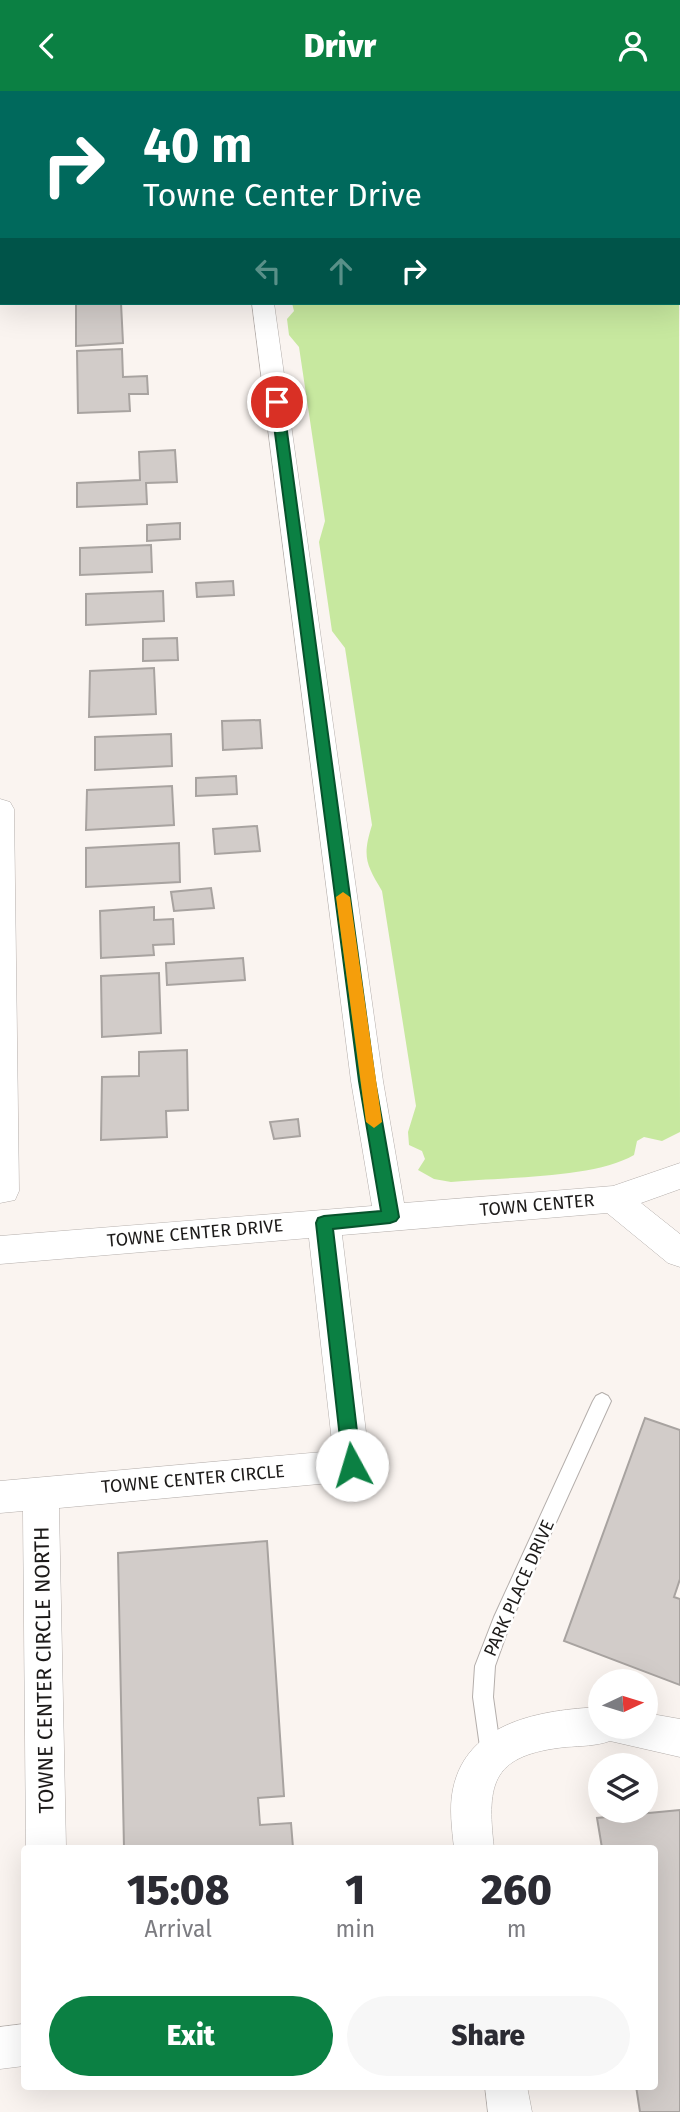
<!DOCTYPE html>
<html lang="en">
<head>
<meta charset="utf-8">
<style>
	body { margin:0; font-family:"Fira Sans",sans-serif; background:#f7f7f7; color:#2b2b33; height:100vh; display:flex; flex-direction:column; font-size:26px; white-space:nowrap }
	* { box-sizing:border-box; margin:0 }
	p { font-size:23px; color:#7c7c81 }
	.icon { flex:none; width:38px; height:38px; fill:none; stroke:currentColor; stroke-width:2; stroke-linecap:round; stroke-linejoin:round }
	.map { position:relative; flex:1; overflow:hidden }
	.sheet { position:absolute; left:21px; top:1754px; width:637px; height:245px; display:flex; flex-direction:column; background:#fff; border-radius:7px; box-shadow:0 7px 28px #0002 }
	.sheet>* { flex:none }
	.top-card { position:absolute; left:0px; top:0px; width:681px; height:214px; box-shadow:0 7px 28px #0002; background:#00695c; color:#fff; overflow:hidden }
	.needle { width:46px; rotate:86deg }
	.controls { position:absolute; left:588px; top:1578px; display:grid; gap:14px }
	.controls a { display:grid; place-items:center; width:70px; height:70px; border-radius:50%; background:#fff; box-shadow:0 7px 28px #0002; font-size:35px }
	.pin { position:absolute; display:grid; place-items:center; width:60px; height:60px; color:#fff; margin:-30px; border:4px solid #fff; border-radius:50%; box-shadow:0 2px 7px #0007 }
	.me { position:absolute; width:77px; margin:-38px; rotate:354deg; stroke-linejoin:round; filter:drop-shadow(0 0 5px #0008) }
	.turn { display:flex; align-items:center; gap:24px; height:147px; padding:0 28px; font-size:32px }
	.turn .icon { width:91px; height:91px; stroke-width:2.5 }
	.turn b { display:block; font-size:49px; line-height:60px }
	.lanes { display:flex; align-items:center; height:66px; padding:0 28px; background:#0003; justify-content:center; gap:35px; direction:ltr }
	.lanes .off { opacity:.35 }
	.eta { display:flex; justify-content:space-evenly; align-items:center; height:119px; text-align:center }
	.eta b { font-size:42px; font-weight:800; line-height:49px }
	.primary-button { display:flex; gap:14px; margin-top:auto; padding:14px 28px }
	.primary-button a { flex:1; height:80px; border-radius:42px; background:#0b8043; color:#fff; font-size:28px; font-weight:800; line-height:80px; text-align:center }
	.primary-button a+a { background:#f7f7f7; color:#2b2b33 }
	header { display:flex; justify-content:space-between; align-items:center; height:91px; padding:0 28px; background:#0b8043; color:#fff; font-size:32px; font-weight:800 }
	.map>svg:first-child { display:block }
</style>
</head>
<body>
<header><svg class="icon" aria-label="back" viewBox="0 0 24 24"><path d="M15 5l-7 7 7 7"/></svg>Drivr<svg class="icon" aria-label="person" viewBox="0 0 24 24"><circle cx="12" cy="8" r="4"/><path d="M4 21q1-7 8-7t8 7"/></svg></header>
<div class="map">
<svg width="680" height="2021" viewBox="0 0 680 2021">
	<rect width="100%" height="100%" fill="#faf4f0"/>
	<!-- green -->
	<path fill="#c7e89f" d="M253,0H680V86L679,2Z
		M679,198L680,1041L662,1050L644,1046L637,1050L634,1064C593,1088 501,1086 451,1091L434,1088L418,1079L425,1068L422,1060L409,1054L408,1041L416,1015L382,800C366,773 362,766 372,734L345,557L332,540L319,451L325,430L299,256L289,244L287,228L294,220L292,212H679Z"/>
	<!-- building -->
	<path fill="#d2ccc9" stroke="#a8a3a0" stroke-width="2" d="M76,212H121L123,252L76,255Z
		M122,258L123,286L147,285L148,303H129L130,320L78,322L77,260Z
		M175,359L177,391L146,392L147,413L77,416V392L140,389L139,361Z
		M180,432V448L147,450V434Z
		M151,454L152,481L80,484V457Z
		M233,490L234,504L197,506L196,492Z
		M163,500L164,530L86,534V503Z
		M177,547L178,569L143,570V548Z
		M154,577L156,623L89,626L90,580Z
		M260,629L262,657L223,659L222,630Z
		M171,643L172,675L95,679V646Z
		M236,685L237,703L196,705V687Z
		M172,695L174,734L86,739L87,699Z
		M257,735L260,760L215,763L213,738Z
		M179,752L180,791L86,796V757Z
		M211,797L214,817L174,820L171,801Z
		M154,816V829L173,828L174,853L153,854L154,864L101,867L100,820Z
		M243,867L245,889L167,894L166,872Z
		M159,882L161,942L102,946L101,885Z
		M187,959L188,1019L166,1020L167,1046L101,1049L102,986L139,985V961Z
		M298,1028L300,1045L274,1048L270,1031Z
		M645,1327L680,1339V1488L674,1506L680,1508V1594L564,1550Z
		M267,1450L284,1705L258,1707L260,1734L291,1732L293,1757H124L118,1462Z
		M680,1719V2021H640L636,1995H654V1757H602L597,1727Z"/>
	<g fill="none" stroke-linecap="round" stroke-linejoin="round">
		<defs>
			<path id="lane" d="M602,1302L608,1305L611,1310L510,1533L495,1575L493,1606L501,1663L498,1670L491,1673L484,1670L481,1663L473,1606L475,1575L494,1526L593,1310L596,1305Z"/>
			<path id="street" d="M0,0H13V2H2V8Z
				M229,0H249L228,2Z
				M0,86H2L0,208Z
				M679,89H680V101H679Z
				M679,112H680V127H679Z
				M252,212H274L383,990L404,1112L613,1095L680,1072V1098L641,1112L680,1143V1176L668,1172L607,1122L342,1144L370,1374L365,1385L352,1390L59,1417L66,1757H26L23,1420L0,1422V1390L333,1360L309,1147L0,1173V1145L372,1115L351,990Z
				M0,708L10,711L14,718L19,1100L15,1109L0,1112Z
				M600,1616V1636H646V1622L680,1628V1666L610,1650C596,1655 581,1655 566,1656C493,1664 486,1690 494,1757H454C452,1738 449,1717 453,1698C467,1630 542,1619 600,1616Z
				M24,1933V1975L0,1978V1936Z
				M485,1995H527L532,2021H488Z"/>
		</defs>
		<!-- lane casing -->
		<use href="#lane" stroke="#b4aeab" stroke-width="2"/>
		<!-- street casing -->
		<use href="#street" stroke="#b4aeab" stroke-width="1"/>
		<!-- lane -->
		<use href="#lane" fill="#fff" fill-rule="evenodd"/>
		<!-- street -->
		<use href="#street" fill="#fff" fill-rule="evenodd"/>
	</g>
	<!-- route -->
	<path fill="#0b8043" stroke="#07532c" stroke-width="2" d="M277,308L283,311L375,990L399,1126L396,1130L390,1132L333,1138L361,1374L358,1380L352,1382L345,1380L343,1374L316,1132L318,1127L324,1125L381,1120L359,990L271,311Z"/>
	<!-- slow -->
	<path fill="#f59e0b" d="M343,801L350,806L382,1031L374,1037L366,1031L336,806Z"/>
	<g text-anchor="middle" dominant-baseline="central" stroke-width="5" stroke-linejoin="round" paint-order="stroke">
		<!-- street labels -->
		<g font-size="18" fill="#1c1a19" stroke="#fff">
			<text transform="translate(537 1114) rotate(-5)">TOWN CENTER</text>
			<text transform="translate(195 1142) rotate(-5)">TOWNE CENTER DRIVE</text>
			<text transform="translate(193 1388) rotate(-5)">TOWNE CENTER CIRCLE</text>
			<text transform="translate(519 1497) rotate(-66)">PARK PLACE DRIVE</text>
		</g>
		<!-- near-street labels -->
		<g font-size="21" fill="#1c1a19" stroke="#fff">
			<text transform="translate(44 1579) rotate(-91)">TOWNE CENTER CIRCLE NORTH</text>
		</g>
	</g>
</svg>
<div class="controls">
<a><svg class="needle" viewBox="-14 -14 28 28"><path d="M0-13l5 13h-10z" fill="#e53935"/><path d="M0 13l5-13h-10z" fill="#7c7c81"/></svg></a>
<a><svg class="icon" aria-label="layers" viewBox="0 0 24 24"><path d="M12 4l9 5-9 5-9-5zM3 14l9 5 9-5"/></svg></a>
</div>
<div class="pin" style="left:277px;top:311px;background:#d93025"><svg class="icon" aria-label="arrive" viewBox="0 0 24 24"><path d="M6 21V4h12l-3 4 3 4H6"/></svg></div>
<svg class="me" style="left:352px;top:1374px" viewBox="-20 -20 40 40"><circle r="19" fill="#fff"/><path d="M0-13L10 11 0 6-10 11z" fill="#0b8043"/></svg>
<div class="top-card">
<div class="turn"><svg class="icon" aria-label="right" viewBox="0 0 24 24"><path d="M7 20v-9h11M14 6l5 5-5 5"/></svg><div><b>40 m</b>Towne Center Drive</div></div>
<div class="lanes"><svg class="icon off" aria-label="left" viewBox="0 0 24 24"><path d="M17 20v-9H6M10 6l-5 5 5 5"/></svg><svg class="icon off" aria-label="ahead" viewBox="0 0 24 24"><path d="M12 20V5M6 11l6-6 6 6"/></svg><svg class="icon" aria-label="right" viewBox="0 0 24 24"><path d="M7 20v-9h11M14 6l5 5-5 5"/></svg></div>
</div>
<section class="sheet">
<div class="eta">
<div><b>15:08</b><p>Arrival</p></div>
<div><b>1</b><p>min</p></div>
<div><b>260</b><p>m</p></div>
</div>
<div class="primary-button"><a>Exit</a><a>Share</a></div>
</section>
</div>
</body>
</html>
